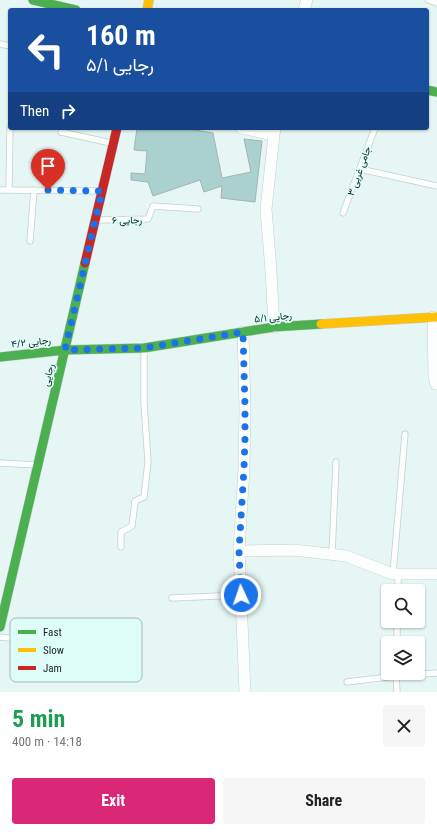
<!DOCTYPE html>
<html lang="en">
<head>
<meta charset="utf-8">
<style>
	body { margin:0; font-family:"Roboto Condensed",Vazirmatn,sans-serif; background:#f6f6f6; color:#222; height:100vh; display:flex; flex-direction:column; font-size:15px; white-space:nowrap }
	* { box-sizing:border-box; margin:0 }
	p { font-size:13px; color:#767676 }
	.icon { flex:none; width:22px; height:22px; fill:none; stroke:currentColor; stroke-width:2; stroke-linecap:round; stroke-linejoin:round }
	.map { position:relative; height:692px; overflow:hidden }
	.drawer { display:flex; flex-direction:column; background:#fff; flex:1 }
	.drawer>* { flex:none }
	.banner { position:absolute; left:8px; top:8px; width:421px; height:122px; border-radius:4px; box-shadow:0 1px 3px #0004; background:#1a4fa0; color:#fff; overflow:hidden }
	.fabs { position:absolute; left:381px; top:584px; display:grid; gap:8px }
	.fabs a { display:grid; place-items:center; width:44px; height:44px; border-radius:4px; background:#fff; box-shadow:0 1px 3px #0004; font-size:20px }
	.pin { position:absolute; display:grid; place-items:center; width:34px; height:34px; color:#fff; margin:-41px -17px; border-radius:50% 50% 50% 0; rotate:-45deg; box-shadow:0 0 4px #0007 }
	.pin .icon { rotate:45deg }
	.me { position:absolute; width:44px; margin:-22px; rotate:357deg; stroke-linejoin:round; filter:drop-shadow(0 0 3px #0008) }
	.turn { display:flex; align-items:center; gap:14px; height:84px; padding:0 12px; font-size:18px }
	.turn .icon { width:52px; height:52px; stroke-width:2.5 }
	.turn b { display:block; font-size:28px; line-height:34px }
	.then { display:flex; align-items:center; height:38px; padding:0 12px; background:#0003; gap:8px; font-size:15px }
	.round { display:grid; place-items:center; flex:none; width:42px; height:42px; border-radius:4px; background:#f6f6f6 }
	.summary { display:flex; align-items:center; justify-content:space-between; height:68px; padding:0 12px }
	h1 { font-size:24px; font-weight:700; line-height:30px; color:#1e9e55 }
	.primary-button { display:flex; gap:8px; margin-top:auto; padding:8px 12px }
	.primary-button a { flex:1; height:46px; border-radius:4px; background:#db2777; color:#fff; font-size:16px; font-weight:700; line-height:46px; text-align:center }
	.primary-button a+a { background:#f6f6f6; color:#222 }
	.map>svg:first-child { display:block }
</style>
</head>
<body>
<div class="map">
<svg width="437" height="692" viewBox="0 0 437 692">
	<rect width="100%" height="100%" fill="#e5f6f4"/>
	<!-- building -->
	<path fill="#abd1ce" stroke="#a6b3b1" d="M137,128H183L213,133L222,178L251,172L244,139L262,141L255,202L221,198L222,186L204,192L200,180L153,196L148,182L131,180V173L145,174L147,151L134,150Z"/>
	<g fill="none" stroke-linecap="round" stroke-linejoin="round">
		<defs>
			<path id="lane" d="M428,0L437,3
				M0,44L10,46
				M61,132L111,143
				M360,169L437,186
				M0,190L100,191
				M9,190L10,128
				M343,213L375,128
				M98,220L148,219L153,206L198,209
				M30,241L34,190
				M0,463L36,465
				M121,547V532L132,526L135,501L144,497L148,462L144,403V350
				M332,554L336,462
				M393,574L405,434
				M398,591V574
				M172,598L241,595
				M0,637L137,653
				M397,643V621
				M396,673L397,692
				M347,682L396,676L437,673"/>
			<path id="street" d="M304,10L307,0
				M241,128L274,135
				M433,317L434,376L436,384H437
				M274,327L271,271L266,209L274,135L275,128
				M243,332L245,409L244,468L239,551L245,692
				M239,551L294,550L346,556L393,574H437"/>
			<path id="fast" d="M33,0L76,10
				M427,90L437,92
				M0,357L65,350L144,348L274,327L321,324
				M0,627L85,263"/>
			<path id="slow" d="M147,10L149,0
				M321,324L437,317"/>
			<path id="jam" d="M85,263L117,128"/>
		</defs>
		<!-- lane casing -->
		<use href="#lane" stroke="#c2d0cf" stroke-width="7"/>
		<!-- street casing -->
		<use href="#street" stroke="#c2d0cf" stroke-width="12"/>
		<!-- fast casing -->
		<use href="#fast" stroke="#c2d0cf" stroke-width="10"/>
		<!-- slow casing -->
		<use href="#slow" stroke="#c2d0cf" stroke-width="10"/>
		<!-- jam casing -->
		<use href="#jam" stroke="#c2d0cf" stroke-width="10"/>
		<!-- lane -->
		<use href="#lane" stroke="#fbfefd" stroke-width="5.5"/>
		<!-- street -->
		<use href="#street" stroke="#fbfefd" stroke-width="11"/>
		<!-- fast -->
		<use href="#fast" stroke="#4caf50" stroke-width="9"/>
		<!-- slow -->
		<use href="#slow" stroke="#ffc107" stroke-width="9"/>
		<!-- jam -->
		<use href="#jam" stroke="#c62828" stroke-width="9"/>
	</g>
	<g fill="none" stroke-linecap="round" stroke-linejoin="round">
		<!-- route -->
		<path stroke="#1a73e8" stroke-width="7" stroke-dasharray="0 12.6" d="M48,190L102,191L65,350L144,348L243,332L245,408V438L244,468L239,551L241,595"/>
	</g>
	<g text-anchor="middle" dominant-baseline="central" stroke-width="3.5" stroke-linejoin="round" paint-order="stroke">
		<!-- street labels -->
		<g font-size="10" fill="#172321" stroke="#defdf9">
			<text transform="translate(359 171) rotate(-70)">جامی غربی ۳</text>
			<text transform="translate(127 220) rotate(-1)">رجایی ۶</text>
			<text transform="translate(273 317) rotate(-6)">رجایی ۵/۱</text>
			<text transform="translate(31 342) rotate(-6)">رجایی ۴/۲</text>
			<text transform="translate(48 375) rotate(-77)">رجایی</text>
		</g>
	</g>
	<!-- legend -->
	<rect x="10" y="618" width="132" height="64" rx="6" fill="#defdf9" stroke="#a2bcb8" stroke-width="1"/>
	<rect x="18" y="630" width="18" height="4" fill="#4caf50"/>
	<rect x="18" y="648" width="18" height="4" fill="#ffc107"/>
	<rect x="18" y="666" width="18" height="4" fill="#c62828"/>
	<g font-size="11" fill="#172321">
		<text x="43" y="636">Fast</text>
		<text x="43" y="654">Slow</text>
		<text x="43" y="672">Jam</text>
	</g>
</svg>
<div class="fabs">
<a><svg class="icon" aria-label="search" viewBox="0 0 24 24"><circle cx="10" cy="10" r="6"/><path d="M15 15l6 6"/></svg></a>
<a><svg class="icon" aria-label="layers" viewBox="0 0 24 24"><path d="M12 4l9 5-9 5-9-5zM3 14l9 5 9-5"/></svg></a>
</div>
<div class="pin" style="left:48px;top:190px;background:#d93025"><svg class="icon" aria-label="arrive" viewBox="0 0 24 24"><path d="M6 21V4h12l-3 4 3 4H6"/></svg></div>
<svg class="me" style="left:241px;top:595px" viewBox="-20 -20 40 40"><circle r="17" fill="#1a73e8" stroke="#fff" stroke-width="3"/><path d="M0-11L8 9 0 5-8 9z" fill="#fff"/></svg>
<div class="banner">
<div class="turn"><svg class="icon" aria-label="left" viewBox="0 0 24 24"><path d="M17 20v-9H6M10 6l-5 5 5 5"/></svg><div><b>160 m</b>رجایی ۵/۱</div></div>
<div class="then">Then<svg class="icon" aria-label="right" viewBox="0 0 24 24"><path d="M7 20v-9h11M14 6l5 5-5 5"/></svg></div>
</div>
</div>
<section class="drawer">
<div class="summary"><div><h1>5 min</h1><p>400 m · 14:18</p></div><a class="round"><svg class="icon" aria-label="close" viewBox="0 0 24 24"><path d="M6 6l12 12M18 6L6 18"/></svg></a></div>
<div class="primary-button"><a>Exit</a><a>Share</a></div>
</section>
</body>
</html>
